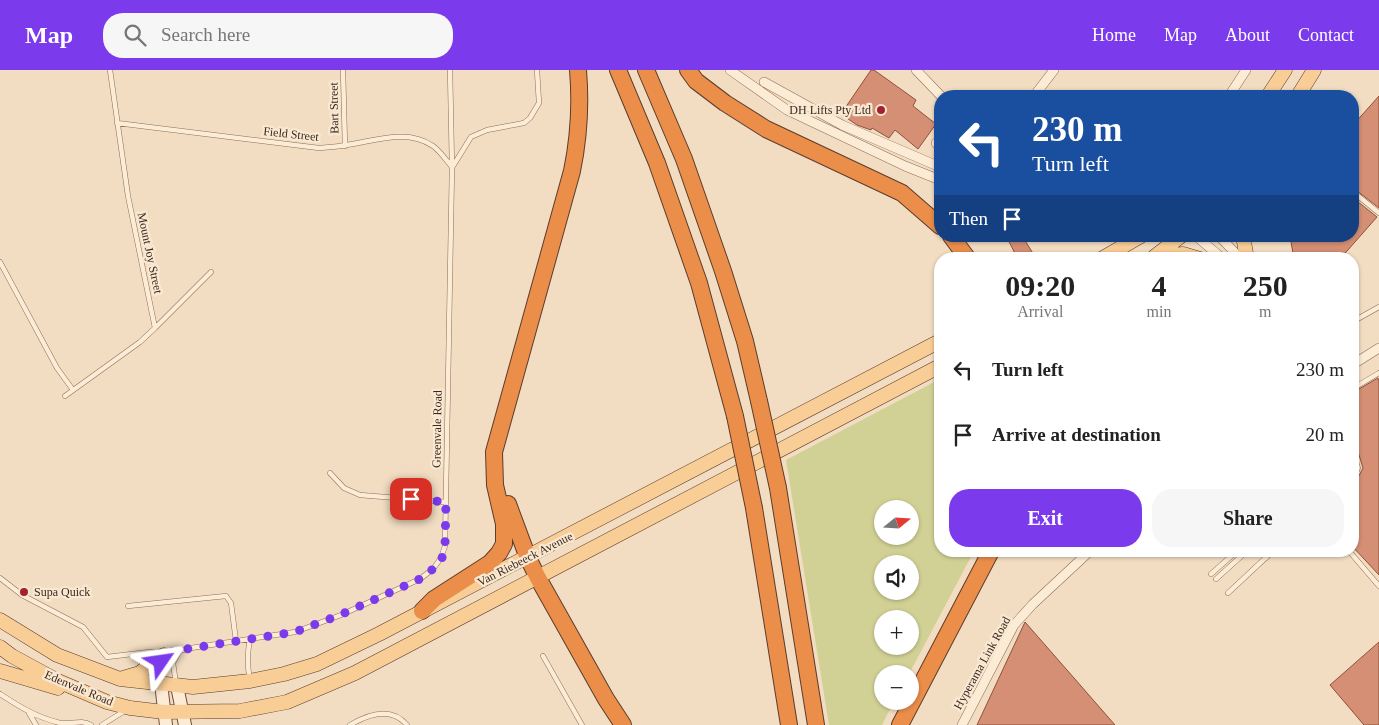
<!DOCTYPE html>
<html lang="en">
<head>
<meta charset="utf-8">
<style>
	body { margin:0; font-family:"Times New Roman",serif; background:#f6f6f6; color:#222; height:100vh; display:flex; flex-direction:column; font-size:19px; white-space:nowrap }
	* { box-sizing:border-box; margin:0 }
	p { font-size:16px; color:#767676 }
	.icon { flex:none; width:28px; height:28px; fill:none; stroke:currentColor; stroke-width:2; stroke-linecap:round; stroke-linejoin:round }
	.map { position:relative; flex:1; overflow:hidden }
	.side { position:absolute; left:934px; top:182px; width:425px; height:305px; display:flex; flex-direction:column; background:#fff; border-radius:20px; box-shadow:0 1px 4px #0004 }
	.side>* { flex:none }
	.top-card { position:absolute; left:934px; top:20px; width:425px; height:152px; border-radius:20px; box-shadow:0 1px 4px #0004; background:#1a4fa0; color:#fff; overflow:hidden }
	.needle { width:32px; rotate:72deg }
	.buttons { position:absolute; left:874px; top:430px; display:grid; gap:10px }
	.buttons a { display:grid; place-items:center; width:45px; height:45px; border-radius:50%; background:#fff; box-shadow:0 1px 4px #0004; font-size:25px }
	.pin { position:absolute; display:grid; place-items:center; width:42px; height:42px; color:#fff; margin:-21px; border-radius:10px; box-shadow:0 2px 8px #0006 }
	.me { position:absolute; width:55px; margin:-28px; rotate:58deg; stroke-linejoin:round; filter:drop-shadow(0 0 4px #0008) }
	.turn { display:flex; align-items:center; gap:18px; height:105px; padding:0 15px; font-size:22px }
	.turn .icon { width:65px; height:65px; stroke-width:2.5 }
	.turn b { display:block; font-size:35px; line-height:42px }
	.then { display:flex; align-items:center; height:48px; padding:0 15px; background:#0003; gap:10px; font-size:19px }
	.eta { display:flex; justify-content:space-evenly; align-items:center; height:85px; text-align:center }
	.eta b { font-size:30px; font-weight:700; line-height:35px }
	.cta { display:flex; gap:10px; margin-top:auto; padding:10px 15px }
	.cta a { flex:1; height:58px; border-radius:20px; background:#7c3aed; color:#fff; font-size:20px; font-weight:700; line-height:58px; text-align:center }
	.cta a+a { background:#f6f6f6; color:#222 }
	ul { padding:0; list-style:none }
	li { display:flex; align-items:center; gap:15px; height:65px; padding:0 15px }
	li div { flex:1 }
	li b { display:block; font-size:19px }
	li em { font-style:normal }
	header { display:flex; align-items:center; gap:30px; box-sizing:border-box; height:70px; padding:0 25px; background:#7c3aed; color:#fff }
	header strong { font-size:24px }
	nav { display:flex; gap:28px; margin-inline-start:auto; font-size:18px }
	.search { width:350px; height:45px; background:#f6f6f6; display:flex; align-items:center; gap:12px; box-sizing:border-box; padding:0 18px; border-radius:20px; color:#767676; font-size:19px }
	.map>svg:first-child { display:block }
</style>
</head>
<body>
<header>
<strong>Map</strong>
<div class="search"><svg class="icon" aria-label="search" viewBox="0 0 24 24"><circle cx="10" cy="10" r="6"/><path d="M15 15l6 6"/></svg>Search here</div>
<nav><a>Home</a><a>Map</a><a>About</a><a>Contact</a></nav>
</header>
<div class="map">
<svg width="1379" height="655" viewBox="0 0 1379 655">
	<rect width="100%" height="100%" fill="#f2ddc2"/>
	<!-- green -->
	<path fill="#d2d195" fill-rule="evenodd" d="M940,309V481H974L909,604H882V631H894L882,655H829L786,390ZM882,439H910V466H882ZM882,494H910V521H882ZM882,549H910V576H882Z"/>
	<!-- building -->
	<path fill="#d48f74" stroke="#90513a" d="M871,0H874L916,30L913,36L936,54L918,79L895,60L889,68L872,58L871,60L857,55L841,44Z
		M1379,26V138L1352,117L1353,55Z
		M1352,127L1377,147L1340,189H1294L1290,166H1352Z
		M1006,166H1015L1018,171L1024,169L1034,185L1028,189H1018Z
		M1378,308L1379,312V505L1352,476V419L1363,398L1352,362V323Z
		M1025,552L1074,608L1115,655H977Z
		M1379,572V655H1364L1330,615Z"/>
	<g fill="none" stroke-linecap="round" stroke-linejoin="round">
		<defs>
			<path id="lane" d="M343,0L345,76
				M117,53L319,78C328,77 337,77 346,75C375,71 407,58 433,76C440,81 446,90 452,97
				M453,96L471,67L487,60L524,53L530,48L539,33L537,0
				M1352,121L1379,143
				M0,192L57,298L73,320
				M1352,252L1379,237
				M155,258L211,202
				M1352,319L1379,303
				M65,326L140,272L155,258L128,126L110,0
				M1352,379L1358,398L1352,410
				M330,403L344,418L360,425L446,432
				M1261,481L1266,488
				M1349,481L1379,516
				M1211,504L1237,481
				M0,508L22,525L83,557L107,587L149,582L158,583
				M1216,509L1247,481
				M1228,523L1273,481
				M128,536L226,526L231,533L236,571
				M166,584L191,578L295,562L341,545L420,509L433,499L441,488L445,476L452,97L450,0
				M543,586L582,655
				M250,610C247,596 247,584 250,569
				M161,612L159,599L162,590
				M176,614L173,593L180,580
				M0,624C20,637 36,647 60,653C71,655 81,649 91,655
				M29,643L36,655
				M102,655L126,640
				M350,655C367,645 391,636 407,655"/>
			<path id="street" d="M730,0L787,40L905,96L940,110
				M916,0L941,26
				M764,12L842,55L940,97
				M1034,26L1054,0
				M1229,26L1246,0
				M936,73L940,76
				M1196,166L1223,189
				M1219,166L1241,189
				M1352,295L1379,278
				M962,655L1014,555L1033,534L1090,481"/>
			<path id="secondary" d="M161,614L166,655
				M177,616L185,655"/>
			<path id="primary" d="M1268,26L1285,0
				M1298,26L1314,0
				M1243,166L1247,189
				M1154,187L1183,184L1200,189
				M1154,187L1181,166
				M1101,189L1141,166
				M0,550L57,585L120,609L193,617L250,611L284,604L317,594L379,564L940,271
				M0,577L12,586L58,611L107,632L130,638L164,642L240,641L287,632L355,603L940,296
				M0,601L58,618
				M123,608L140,603L156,589L164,585"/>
			<path id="highway" d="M618,0L657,93L699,213L735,346
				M646,0L684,89L723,201L745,271L759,331
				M688,0L696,11L725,33L766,59L902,123L940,156
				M951,166L968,189
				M778,418L816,655
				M508,434L528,488L538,508L606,629L623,655
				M754,438L789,655
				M422,541L434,529L490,493L499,483L504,474V454L495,415L494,382L572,101C579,67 581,35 578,0
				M900,655L991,481"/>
		</defs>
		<!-- lane casing -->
		<use href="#lane" stroke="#8e6d57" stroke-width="5.5"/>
		<!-- street casing -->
		<use href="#street" stroke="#8e6d57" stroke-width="10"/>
		<!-- secondary casing -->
		<use href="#secondary" stroke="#704e3a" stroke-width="14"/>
		<!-- primary casing -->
		<use href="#primary" stroke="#5c3c2c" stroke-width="15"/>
		<!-- highway casing -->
		<use href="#highway" stroke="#5c3c2c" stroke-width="18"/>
		<!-- lane -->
		<use href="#lane" stroke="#fcecd6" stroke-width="4.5"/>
		<!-- street -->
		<use href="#street" stroke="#fcecd6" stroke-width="9"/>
		<!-- secondary -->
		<use href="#secondary" stroke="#fcecd6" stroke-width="12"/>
		<!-- primary -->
		<use href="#primary" stroke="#f9cd96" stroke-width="14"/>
		<!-- highway -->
		<use href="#highway" stroke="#ea8e4a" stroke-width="16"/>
		<defs>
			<path id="highway-bridge" d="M759,331L778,418
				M735,346L754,438"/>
		</defs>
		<!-- highway-bridge casing -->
		<use href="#highway-bridge" stroke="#5c3c2c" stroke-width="18" stroke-linecap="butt"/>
		<!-- highway-bridge -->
		<use href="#highway-bridge" stroke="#ea8e4a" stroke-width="16"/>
	</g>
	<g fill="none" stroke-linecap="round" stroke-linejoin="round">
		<!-- route -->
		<path stroke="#7c3aed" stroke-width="9" stroke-dasharray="0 16.2" d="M161,592L164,585L174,581L295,562L340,545L420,509L433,499L442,488L445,476L446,432L411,429"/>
	</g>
	<!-- markers -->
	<g fill="#a42133" stroke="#f9e9d2" stroke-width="2">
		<circle cx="881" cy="40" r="5"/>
		<circle cx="24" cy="522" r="5"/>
	</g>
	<g text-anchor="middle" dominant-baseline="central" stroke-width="4.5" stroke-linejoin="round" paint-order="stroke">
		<!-- street labels -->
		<g font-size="12" fill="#3d281d" stroke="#f9e9d2">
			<text transform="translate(334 38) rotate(-91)">Bart Street</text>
			<text transform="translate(291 64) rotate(6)">Field Street</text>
			<text transform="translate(150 183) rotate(78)">Mount Joy Street</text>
			<text transform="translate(437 359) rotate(-89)">Greenvale Road</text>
			<text transform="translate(525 489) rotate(-27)">Van Riebeeck Avenue</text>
			<text transform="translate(982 593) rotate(-61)">Hyperama Link Road</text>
			<text transform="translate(79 618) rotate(23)">Edenvale Road</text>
		</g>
		<!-- poi labels -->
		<g font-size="12" fill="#3d281d" stroke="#f9e9d2" text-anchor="end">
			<text x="871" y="40">DH Lifts Pty Ltd</text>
			<text x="34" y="522" text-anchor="start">Supa Quick</text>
		</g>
	</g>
</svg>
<div class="buttons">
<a><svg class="needle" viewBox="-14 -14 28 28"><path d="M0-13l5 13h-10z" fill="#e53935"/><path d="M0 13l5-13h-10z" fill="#767676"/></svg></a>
<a><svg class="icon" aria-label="sound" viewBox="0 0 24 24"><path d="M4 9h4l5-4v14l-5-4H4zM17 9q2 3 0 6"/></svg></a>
<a>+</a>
<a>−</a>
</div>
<div class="pin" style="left:411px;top:429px;background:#d93025"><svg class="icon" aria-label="arrive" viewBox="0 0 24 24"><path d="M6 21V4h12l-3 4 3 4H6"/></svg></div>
<svg class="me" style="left:161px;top:592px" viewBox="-20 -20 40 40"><path d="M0-17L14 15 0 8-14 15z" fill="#7c3aed" stroke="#fff" stroke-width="4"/></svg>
<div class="top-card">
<div class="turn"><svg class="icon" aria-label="left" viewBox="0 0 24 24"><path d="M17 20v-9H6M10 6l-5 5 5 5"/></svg><div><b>230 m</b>Turn left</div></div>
<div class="then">Then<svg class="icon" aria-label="arrive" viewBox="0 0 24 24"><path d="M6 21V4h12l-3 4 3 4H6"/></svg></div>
</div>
<section class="side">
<div class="eta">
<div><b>09:20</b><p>Arrival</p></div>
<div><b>4</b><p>min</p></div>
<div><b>250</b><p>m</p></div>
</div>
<ul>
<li><svg class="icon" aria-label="left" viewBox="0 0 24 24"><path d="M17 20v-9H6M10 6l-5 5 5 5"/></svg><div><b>Turn left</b></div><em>230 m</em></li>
<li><svg class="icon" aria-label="arrive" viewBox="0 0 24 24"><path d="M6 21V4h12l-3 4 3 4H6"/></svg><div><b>Arrive at destination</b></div><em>20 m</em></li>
</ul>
<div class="cta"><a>Exit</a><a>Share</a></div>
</section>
</div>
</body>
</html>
